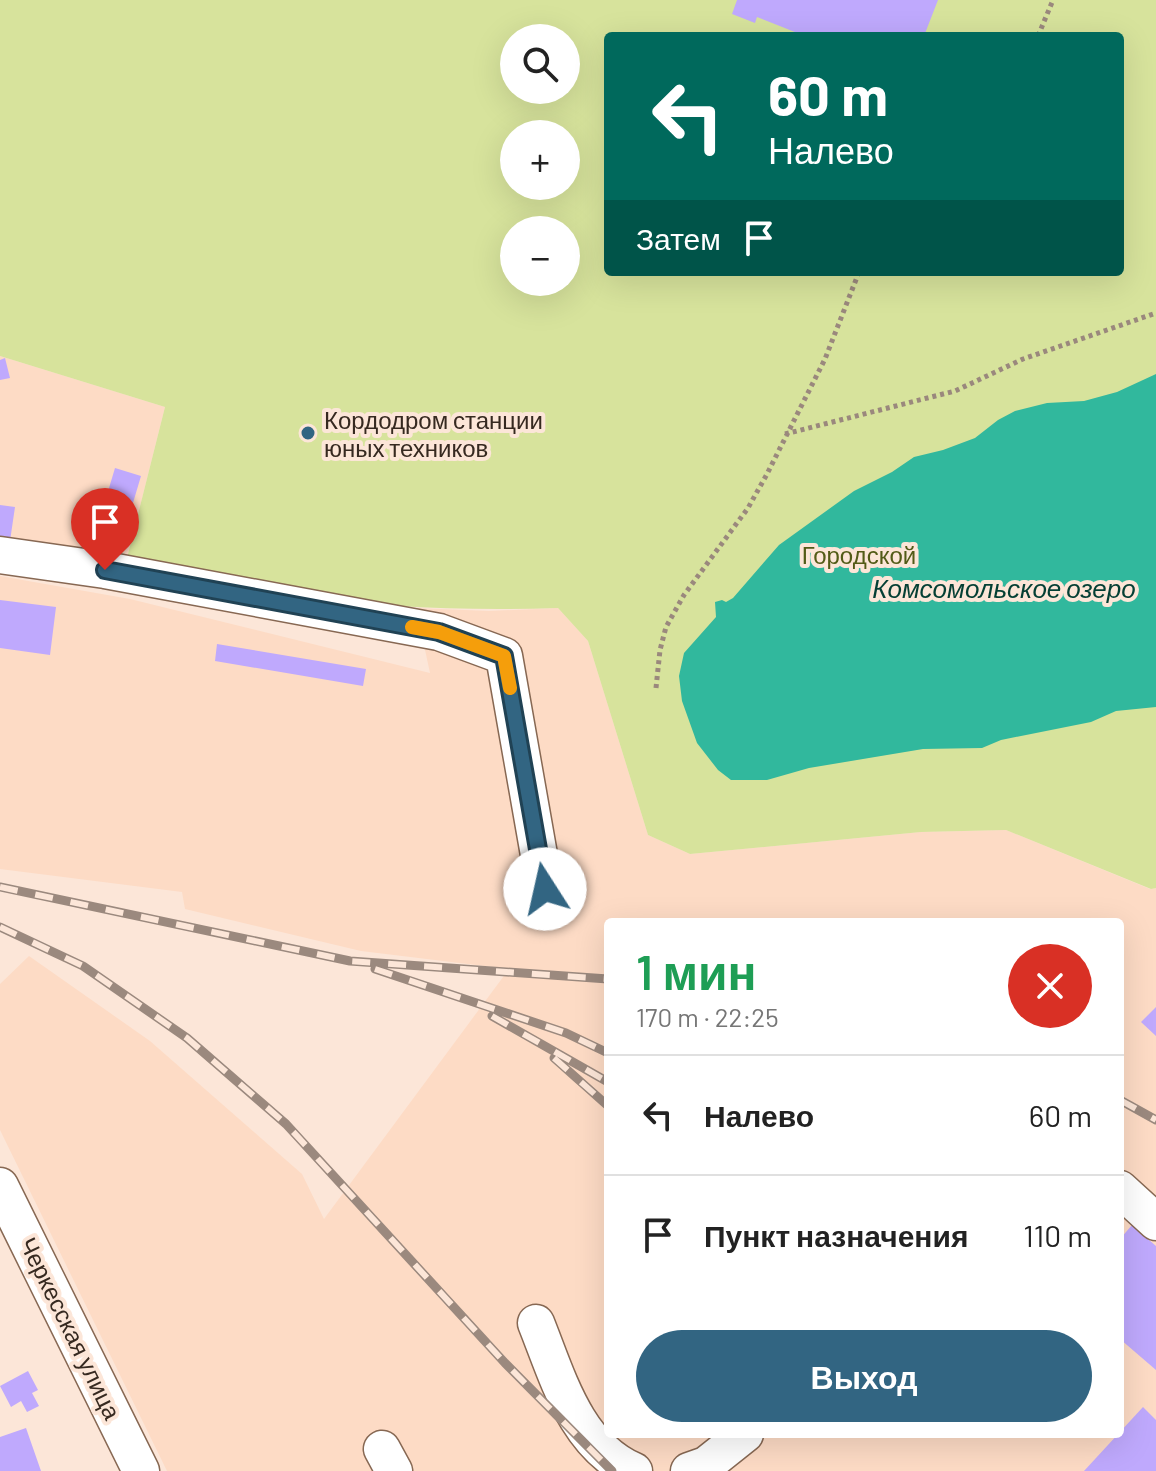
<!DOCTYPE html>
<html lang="ru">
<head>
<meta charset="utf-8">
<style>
	body { margin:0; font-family:Barlow,sans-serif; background:#f2f2f2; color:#222; height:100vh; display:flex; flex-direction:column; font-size:30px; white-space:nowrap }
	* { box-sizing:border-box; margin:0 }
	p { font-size:26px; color:#767676 }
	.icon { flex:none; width:44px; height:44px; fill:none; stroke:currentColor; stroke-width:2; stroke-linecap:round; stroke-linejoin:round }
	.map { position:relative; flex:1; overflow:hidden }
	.side { position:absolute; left:604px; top:918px; width:520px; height:520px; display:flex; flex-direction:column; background:#fff; border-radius:8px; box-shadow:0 8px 32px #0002 }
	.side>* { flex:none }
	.guide { position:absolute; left:604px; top:32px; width:520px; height:244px; border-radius:8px; box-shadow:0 8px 32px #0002; background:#00695c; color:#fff; overflow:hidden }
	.fabs { position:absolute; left:500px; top:24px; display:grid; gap:16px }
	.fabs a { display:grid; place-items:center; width:80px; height:80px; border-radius:50%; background:#fff; box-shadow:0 8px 32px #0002; font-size:40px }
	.pin { position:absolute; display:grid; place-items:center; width:68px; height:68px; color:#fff; margin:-82px -34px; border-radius:50% 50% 50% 0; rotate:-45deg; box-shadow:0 0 8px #0007 }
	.pin .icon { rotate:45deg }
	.me { position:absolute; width:88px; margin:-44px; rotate:350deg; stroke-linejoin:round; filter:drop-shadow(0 0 6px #0008) }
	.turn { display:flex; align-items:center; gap:28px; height:168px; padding:0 32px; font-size:36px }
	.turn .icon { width:104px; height:104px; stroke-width:2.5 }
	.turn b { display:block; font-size:56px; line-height:68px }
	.then { display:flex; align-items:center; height:76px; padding:0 32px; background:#0003; gap:16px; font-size:30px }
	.round { display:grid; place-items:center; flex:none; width:84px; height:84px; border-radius:42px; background:#f2f2f2 }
	.summary { display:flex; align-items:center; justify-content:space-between; height:136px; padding:0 32px }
	h1 { font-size:48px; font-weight:600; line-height:60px; color:#1e9e55 }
	.primary-button { display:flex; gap:16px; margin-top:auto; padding:16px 32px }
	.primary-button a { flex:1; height:92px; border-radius:48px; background:#326582; color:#fff; font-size:32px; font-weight:600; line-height:92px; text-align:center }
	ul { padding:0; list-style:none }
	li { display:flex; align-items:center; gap:24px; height:120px; padding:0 32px; border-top:2px solid #e0e0e0 }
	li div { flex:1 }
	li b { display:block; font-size:30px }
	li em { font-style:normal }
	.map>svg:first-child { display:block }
</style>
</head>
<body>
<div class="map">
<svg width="1156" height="1471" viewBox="0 0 1156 1471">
	<rect width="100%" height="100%" fill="#fce6d8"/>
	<!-- built -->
	<path fill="#fddbc5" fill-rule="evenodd" d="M0,356L165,407L126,562L0,543Z
		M0,576L130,599L430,673L416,608L489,611L558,608L588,641L648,835L690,854L921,832L1006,830L1150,889L1156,888V1471H167L0,1130V984L29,956L150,1041L302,1174L324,1219L509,969L361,951L185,909L182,892L0,869ZM608,922H1120V1434H608Z"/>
	<!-- green -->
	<path fill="#d7e39c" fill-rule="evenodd" d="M0,0H1156V888L1151,889L1006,830L921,832L690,854L648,835L588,641L558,608C468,611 378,607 288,596C234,589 180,573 126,562L165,407L0,356ZM608,36H1120V272H608ZM514,38H566V90H514ZM514,134H566V186H514ZM514,230H566V282H514Z"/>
	<!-- water -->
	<path fill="#31b89d" d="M1156,374V707L1116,711L1091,722L1001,740L982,748L923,749L809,768L767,780H731L718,770L697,743L682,701L679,676L684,653L716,617L715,602L722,600L726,602L733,598L779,545L854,491L892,472L914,457L943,450L975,438L998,420L1015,411L1047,403L1084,401L1117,392Z"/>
	<!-- building -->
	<path fill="#bfa9fd" d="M737,0H938L924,36L913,32L912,36H805L757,17L755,23L732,14Z
		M5,358L10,378L0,380V360Z
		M115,468L141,476L124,533L98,525Z
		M0,505L15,507L10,541L0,540Z
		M0,600L56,607L50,655L0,648Z
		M217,644L366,669L363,686L215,661Z
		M1156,1007V1036L1141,1022Z
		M1132,1225L1156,1246V1370L1120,1339V1239Z
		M28,1371L38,1390L32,1393L39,1406L27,1412L21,1401L11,1407L0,1386Z
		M1143,1407L1156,1420V1471H1084Z
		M26,1428L41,1471H0V1437Z"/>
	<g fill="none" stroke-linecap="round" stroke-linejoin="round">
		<defs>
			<path id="minor" d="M0,555L105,570L439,632L504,656L545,889
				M0,1186L141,1471
				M1120,1189L1156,1222
				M536,1323C558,1378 576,1446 634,1471
				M382,1449L394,1471
				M689,1471L706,1465L745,1434"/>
		</defs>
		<!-- minor casing -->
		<use href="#minor" stroke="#876853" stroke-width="39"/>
		<!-- path -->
		<path stroke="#9a887d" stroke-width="5" stroke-dasharray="4 4" stroke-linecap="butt" d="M1038,36L1053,0
			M785,434L955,391L1023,359L1156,313
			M656,688L660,650L666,627L684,595L748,508L767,474L825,359L859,272"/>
		<!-- minor -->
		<use href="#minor" stroke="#fff" stroke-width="36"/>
		<defs>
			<path id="rail" d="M0,887L350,961L608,979
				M0,927L83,966L187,1038L286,1124L505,1363L612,1471
				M375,969L566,1033L608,1053
				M492,1016L608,1082
				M554,1058L608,1106
				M1120,1100L1156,1120"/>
		</defs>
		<!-- rail casing -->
		<use href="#rail" stroke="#9b897e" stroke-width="9"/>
		<!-- rail -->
		<use href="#rail" stroke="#fce6d8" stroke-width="6" stroke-dasharray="18" stroke-linecap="butt"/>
	</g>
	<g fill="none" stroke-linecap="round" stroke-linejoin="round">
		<defs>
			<path id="route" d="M105,570L439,632L504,656L545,889"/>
		</defs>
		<!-- route casing -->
		<use href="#route" stroke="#204254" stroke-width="20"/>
		<!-- route -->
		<use href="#route" stroke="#326582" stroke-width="14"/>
		<!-- slow -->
		<path stroke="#f59e0b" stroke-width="14" d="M412,627L439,632L504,656L510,688"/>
	</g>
	<!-- markers -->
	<circle fill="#326582" stroke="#fce6d8" stroke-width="3" cx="308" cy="433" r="8"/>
	<g text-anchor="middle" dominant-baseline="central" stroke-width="8" stroke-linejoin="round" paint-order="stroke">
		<!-- poi labels -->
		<g font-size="24" fill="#362920" stroke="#fce6d8" text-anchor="start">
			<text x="324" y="419">Кордодром станции<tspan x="324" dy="28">юных техников</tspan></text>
		</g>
		<!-- park labels -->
		<g font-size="24" fill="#535b17" stroke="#fce6d8">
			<text x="859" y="554">Городской</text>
		</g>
		<!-- street labels -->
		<g font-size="24" fill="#362920" stroke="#fce6d8">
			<text transform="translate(71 1328) rotate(64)">Черкесская улица</text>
		</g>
		<!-- water labels -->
		<g font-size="26" font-style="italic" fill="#043f34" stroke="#fce6d8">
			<text x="1004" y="587">Комсомольское озеро</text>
		</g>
	</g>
</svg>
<div class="fabs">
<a><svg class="icon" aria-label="search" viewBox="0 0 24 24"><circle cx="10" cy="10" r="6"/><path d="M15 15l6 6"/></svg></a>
<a>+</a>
<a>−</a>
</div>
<div class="pin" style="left:105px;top:570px;background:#d93025"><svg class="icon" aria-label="arrive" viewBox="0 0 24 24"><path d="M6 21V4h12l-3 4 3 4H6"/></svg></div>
<svg class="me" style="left:545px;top:889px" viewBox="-20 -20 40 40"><circle r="19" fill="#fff"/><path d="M0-13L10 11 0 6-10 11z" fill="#326582"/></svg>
<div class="guide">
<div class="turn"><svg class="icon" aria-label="left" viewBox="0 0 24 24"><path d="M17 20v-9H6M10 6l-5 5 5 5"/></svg><div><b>60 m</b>Налево</div></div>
<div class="then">Затем<svg class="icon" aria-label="arrive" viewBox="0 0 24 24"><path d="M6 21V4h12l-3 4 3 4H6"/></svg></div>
</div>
<section class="side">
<div class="summary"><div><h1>1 мин</h1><p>170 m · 22:25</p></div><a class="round" style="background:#d93025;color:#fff"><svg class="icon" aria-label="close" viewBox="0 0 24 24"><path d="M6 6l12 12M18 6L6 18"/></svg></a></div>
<ul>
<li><svg class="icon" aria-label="left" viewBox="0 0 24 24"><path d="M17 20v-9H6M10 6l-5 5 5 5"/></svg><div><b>Налево</b></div><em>60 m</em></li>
<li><svg class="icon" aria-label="arrive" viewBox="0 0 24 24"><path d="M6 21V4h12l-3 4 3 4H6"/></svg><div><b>Пункт назначения</b></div><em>110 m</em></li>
</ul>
<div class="primary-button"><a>Выход</a></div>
</section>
</div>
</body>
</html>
